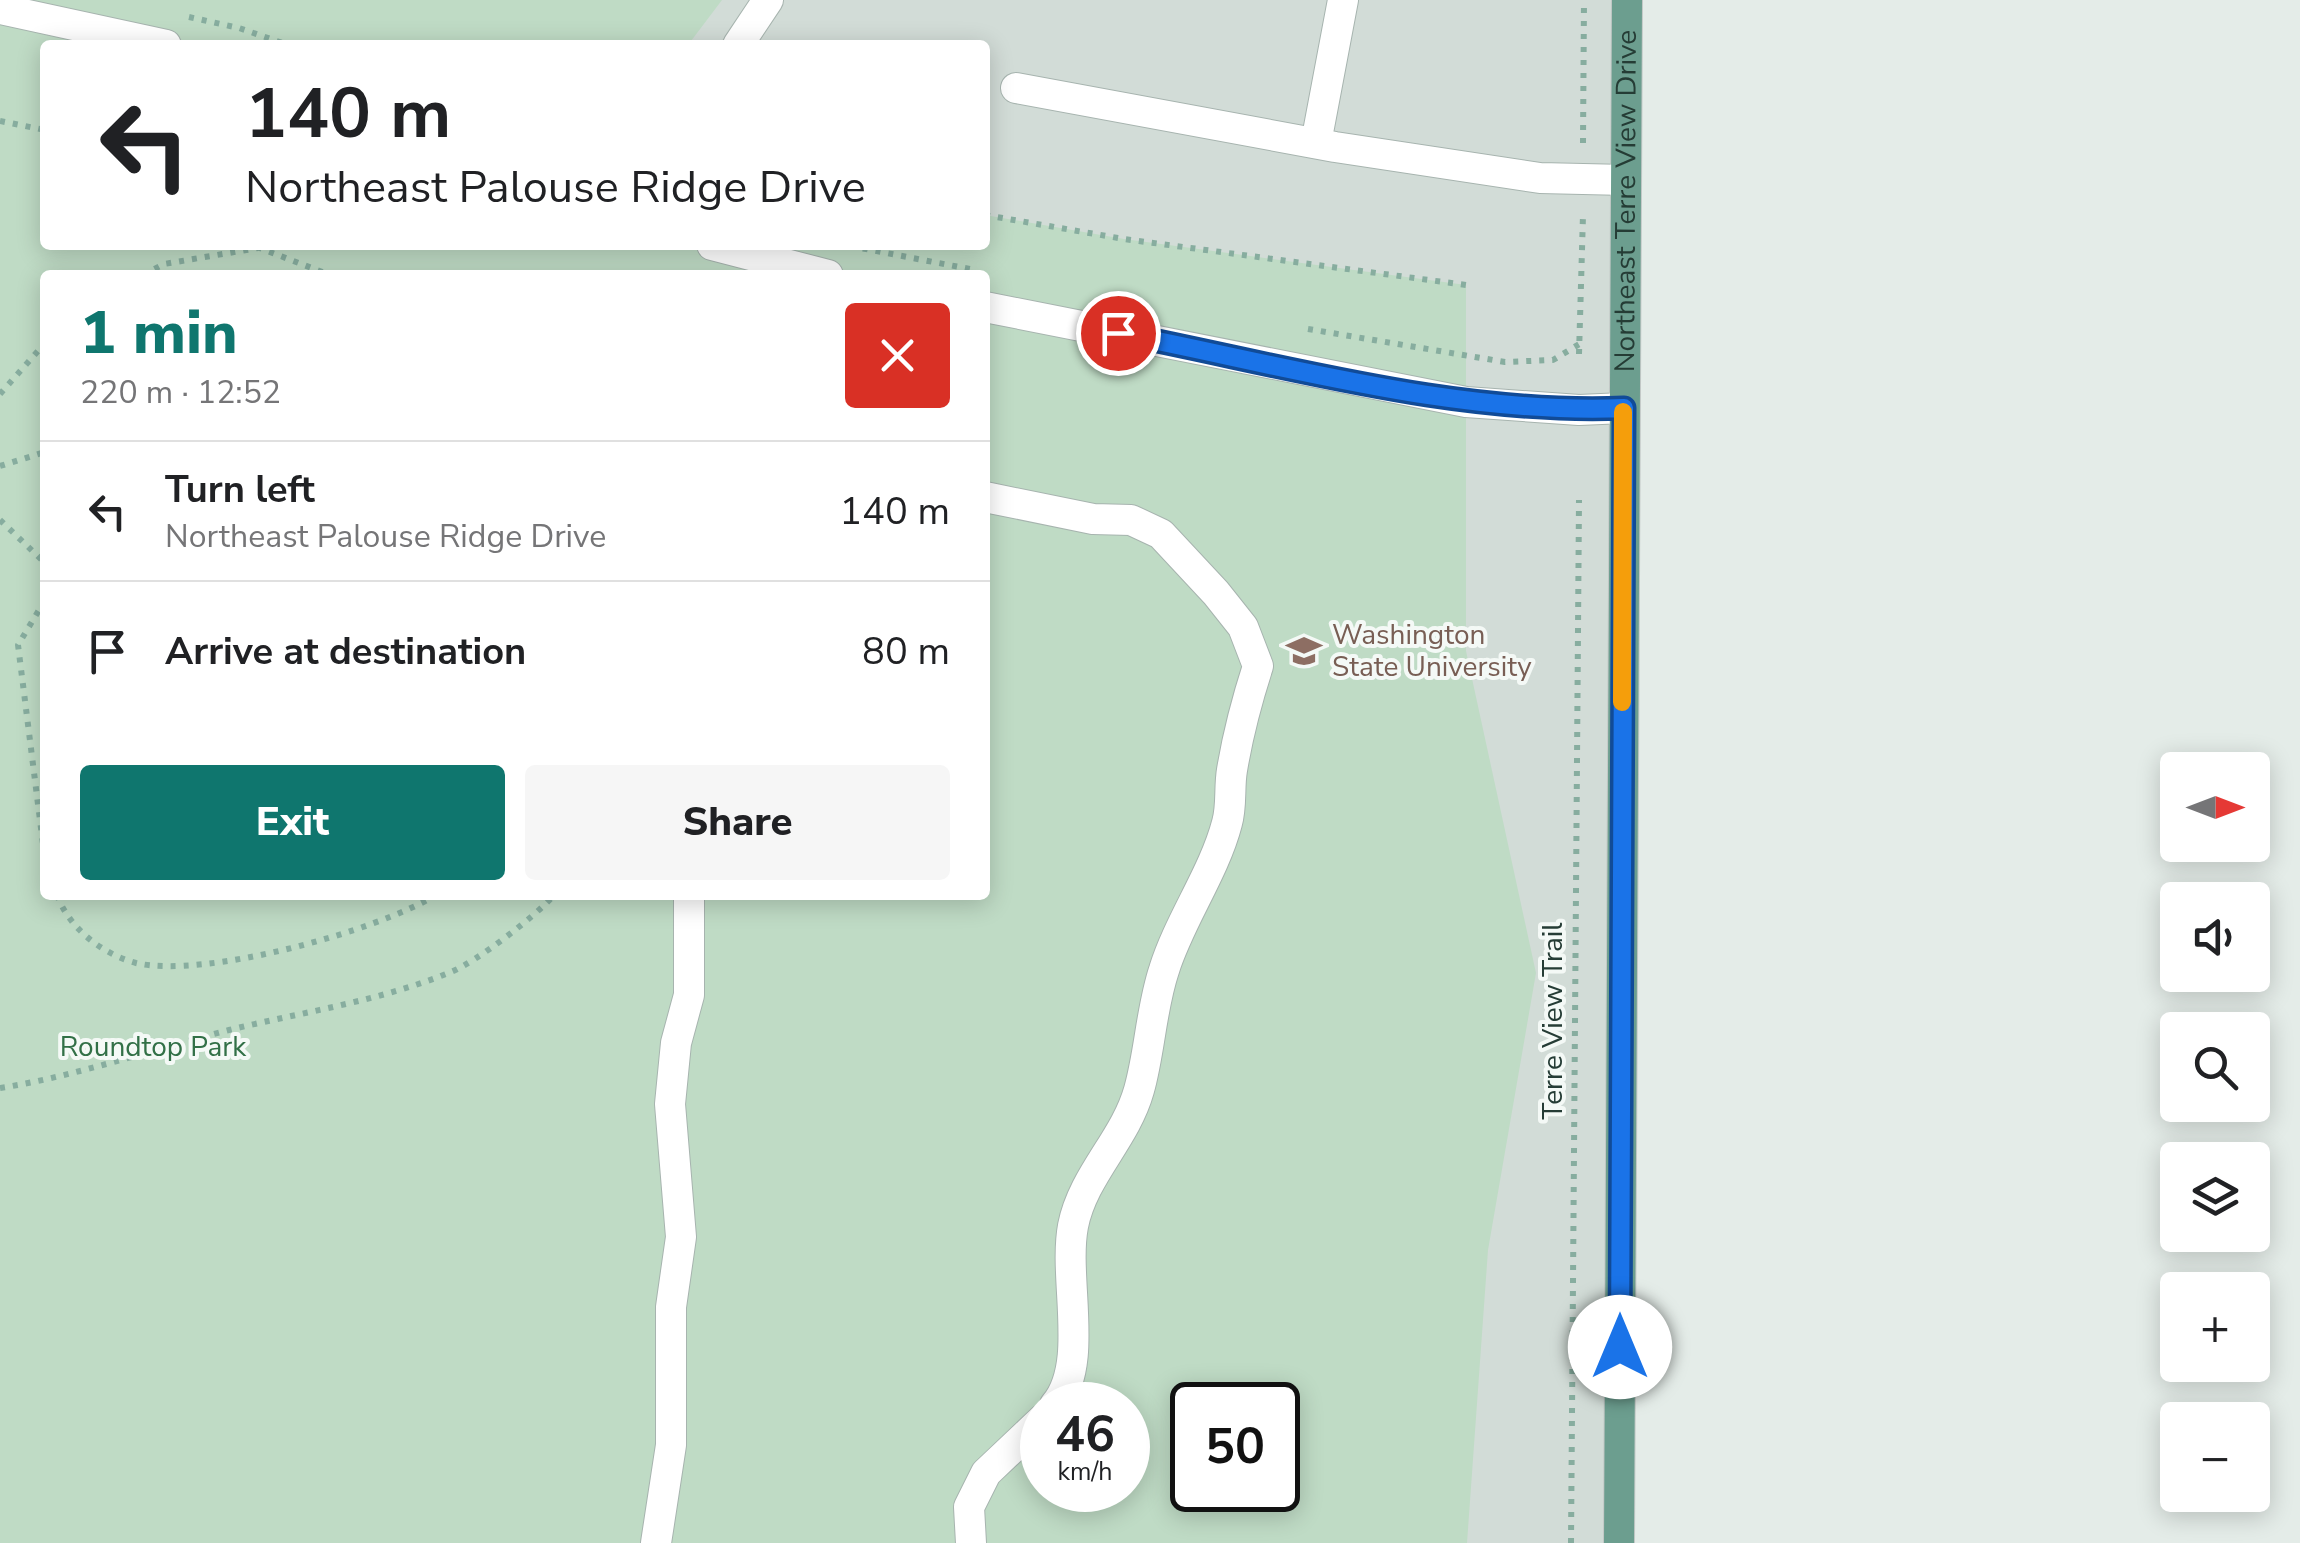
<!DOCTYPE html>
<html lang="en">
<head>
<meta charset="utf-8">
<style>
	body { margin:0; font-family:"Nunito Sans",sans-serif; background:#f6f6f6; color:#202124; height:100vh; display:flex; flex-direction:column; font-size:38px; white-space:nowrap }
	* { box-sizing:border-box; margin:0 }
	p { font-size:32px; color:#757577 }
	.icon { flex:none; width:55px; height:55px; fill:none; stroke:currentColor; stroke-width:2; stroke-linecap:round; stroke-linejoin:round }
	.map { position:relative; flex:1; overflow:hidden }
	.drawer { position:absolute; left:40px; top:270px; width:950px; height:630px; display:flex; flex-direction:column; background:#fff; border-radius:10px; box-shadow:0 5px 25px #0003 }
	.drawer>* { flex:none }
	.banner { position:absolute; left:40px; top:40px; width:950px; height:210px; border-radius:10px; box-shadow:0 5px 25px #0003; background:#fff; color:#202124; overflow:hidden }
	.needle { width:65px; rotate:90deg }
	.tools { position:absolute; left:2160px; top:752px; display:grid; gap:20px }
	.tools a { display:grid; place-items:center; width:110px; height:110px; border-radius:10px; background:#fff; box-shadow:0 5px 25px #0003; font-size:50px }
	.speed { position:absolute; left:1020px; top:1382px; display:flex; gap:20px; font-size:50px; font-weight:700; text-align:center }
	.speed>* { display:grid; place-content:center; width:130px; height:130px; border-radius:50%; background:#fff; box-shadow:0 5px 25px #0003; line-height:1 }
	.speed small { font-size:25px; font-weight:400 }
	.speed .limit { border:5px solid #111; border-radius:15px; background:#fff; color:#111 }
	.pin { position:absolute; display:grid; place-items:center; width:85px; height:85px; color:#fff; margin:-42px; border:5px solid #fff; border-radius:50%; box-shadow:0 2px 10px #0007 }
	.me { position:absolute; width:110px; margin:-55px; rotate:0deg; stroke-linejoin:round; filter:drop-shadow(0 0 8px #0008) }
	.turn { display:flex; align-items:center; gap:35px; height:210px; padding:0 40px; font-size:45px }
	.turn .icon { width:130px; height:130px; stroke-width:2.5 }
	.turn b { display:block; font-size:70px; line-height:85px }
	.round { display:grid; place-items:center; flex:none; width:105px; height:105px; border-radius:10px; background:#f6f6f6 }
	.headline { display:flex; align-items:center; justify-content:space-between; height:170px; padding:0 40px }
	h1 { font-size:60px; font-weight:800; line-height:75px; color:#0f766e }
	.action { display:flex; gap:20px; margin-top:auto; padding:20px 40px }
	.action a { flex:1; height:115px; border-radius:10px; background:#0f766e; color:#fff; font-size:40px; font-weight:800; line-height:115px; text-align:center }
	.action a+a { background:#f6f6f6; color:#202124 }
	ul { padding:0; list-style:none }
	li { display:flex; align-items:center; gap:30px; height:140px; padding:0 40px; border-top:2px solid #e0e0e0 }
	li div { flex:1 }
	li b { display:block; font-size:38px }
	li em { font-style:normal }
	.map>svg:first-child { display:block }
</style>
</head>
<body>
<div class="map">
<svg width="2300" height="1543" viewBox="0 0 2300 1543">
	<rect width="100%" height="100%" fill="#e4ece8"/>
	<!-- built -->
	<path fill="#d2dcd7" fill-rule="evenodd" d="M0,0H1625L1617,1543H0ZM45,45H985V245H45ZM45,275H985V895H45ZM1042,1405H1128V1490H1042ZM1192,1405H1278V1490H1192Z"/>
	<!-- green -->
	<path fill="#bfdbc5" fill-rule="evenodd" d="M0,0H722L688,45H45V245H985V215L1124,239L1466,285V651L1536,973L1488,1250L1467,1543H0ZM45,275H985V895H45ZM1042,1405H1128V1490H1042ZM1192,1405H1278V1490H1192Z"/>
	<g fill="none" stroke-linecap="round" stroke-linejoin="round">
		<defs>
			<path id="minor" d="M0,9L166,45
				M738,45L768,0
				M1016,88L1335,147L1540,178L1626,180
				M1316,143L1343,0
				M712,245L828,275
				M985,307L1466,402L1579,410L1624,408
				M985,497L1093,519L1131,520L1161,534L1216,593L1243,627L1258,666C1247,700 1238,734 1232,770C1229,787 1232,806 1227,823C1214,873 1179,921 1164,970C1151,1009 1150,1051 1139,1090C1125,1140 1083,1175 1073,1226C1063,1279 1090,1364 1055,1405
				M656,1543L671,1445V1307L681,1237L670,1104L676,1043L689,995V895
				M971,1543L969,1507L986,1473L1042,1420"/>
			<g id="major">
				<path id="s1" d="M1619,1543L1627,0"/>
			</g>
		</defs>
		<!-- minor casing -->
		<use href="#minor" stroke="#a7b4af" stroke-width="32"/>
		<!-- major casing -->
		<use href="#major" stroke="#c2c8c6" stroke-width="32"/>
		<!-- path -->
		<path stroke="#87ad9f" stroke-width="6" stroke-dasharray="5 8" stroke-linecap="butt" d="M189,17L239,28L288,45
			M0,121L45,130
			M1583,143L1584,0
			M985,215L1124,239L1466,285
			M850,246L975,270
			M257,247L330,275
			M143,275L164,264L258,248
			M1308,329L1505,362L1553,360L1581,343
			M1579,354L1583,215
			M0,394L45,343
			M0,466L45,452
			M0,520L45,563
			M45,600L18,645L45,860
			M57,895C69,928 102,954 136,963C204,979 377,931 436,895
			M0,1088C77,1076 153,1049 229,1030C303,1012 380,1001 451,972C476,962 536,916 554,895
			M1571,1543L1579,500"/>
		<!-- minor -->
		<use href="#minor" stroke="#fff" stroke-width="30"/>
		<!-- major -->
		<use href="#major" stroke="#6c9e8f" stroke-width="30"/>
	</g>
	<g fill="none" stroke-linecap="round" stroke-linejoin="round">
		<defs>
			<path id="route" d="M1118,333C1283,365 1454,415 1624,408L1620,1347"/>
		</defs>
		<!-- route casing -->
		<use href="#route" stroke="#114b97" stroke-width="25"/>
		<!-- route -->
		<use href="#route" stroke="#1a73e8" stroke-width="18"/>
		<!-- slow -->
		<path stroke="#f59e0b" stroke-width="18" d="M1622,702L1623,412"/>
	</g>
	<!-- icons -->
	<defs>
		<symbol id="university-bare" viewBox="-9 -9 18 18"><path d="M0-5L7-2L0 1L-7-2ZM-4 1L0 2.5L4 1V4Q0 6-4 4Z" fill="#8d6e63" stroke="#f4f9f6" stroke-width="2.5" paint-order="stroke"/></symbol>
	</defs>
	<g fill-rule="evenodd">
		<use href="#university-bare" x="1279" y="626" width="50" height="50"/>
	</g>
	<g text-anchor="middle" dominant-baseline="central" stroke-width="8" stroke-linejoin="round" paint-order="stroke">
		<!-- street labels -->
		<g font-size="28" fill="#253c35" stroke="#f4f9f6">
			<text stroke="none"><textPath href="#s1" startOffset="1342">Northeast Terre View Drive</textPath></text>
			<text transform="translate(1553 1021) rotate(-90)">Terre View Trail</text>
		</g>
		<!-- education labels -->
		<g font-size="28" fill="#785e54" stroke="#f4f9f6" text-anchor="start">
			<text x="1332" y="635">Washington<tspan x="1332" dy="32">State University</tspan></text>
		</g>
		<!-- park labels -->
		<g font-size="28" fill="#327047" stroke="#f4f9f6">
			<text x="153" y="1047">Roundtop Park</text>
		</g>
	</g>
</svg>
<div class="tools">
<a><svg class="needle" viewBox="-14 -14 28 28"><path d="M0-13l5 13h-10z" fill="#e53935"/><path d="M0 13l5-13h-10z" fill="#757577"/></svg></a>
<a><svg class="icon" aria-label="sound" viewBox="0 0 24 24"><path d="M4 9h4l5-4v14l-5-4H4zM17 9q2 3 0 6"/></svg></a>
<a><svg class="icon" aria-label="search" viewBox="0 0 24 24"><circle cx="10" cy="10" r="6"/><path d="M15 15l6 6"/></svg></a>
<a><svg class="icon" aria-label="layers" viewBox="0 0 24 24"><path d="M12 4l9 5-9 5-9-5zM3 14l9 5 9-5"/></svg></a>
<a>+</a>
<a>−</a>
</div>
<div class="speed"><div>46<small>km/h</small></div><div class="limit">50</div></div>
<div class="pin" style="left:1118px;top:333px;background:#d93025"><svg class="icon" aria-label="arrive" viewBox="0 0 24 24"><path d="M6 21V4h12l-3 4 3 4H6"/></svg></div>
<svg class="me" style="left:1620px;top:1347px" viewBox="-20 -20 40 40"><circle r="19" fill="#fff"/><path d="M0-13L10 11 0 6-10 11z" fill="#1a73e8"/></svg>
<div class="banner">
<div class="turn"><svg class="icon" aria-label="left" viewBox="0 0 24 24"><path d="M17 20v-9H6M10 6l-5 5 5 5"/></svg><div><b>140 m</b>Northeast Palouse Ridge Drive</div></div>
</div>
<section class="drawer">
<div class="headline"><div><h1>1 min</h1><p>220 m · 12:52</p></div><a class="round" style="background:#d93025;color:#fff"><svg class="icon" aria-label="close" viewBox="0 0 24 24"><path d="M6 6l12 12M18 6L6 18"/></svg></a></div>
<ul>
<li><svg class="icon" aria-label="left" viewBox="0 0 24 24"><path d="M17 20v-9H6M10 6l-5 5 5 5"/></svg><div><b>Turn left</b><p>Northeast Palouse Ridge Drive</p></div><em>140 m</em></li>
<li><svg class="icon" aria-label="arrive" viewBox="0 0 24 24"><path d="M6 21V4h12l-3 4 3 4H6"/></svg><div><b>Arrive at destination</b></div><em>80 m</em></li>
</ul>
<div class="action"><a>Exit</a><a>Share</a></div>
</section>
</div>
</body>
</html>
